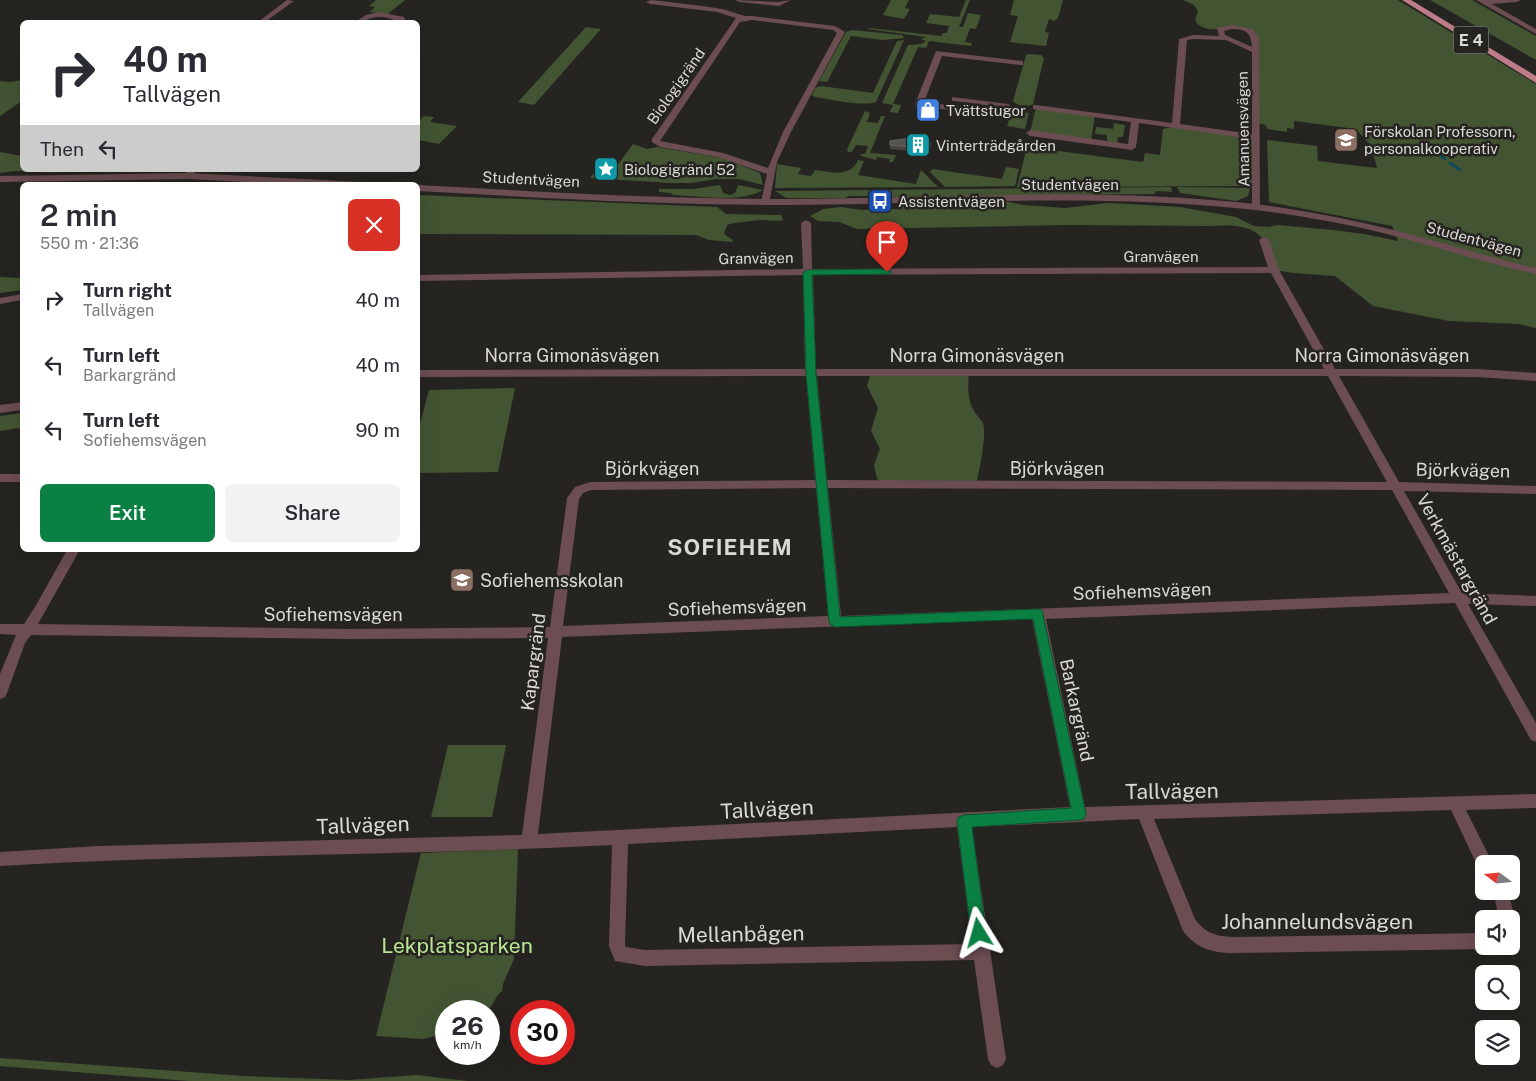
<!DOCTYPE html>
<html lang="en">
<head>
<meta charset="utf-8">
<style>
	body { margin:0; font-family:"Public Sans",sans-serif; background:#f2f2f3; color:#2b2b33; height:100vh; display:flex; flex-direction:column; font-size:19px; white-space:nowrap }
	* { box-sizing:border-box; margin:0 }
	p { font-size:16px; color:#7c7c81 }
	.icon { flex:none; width:28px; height:28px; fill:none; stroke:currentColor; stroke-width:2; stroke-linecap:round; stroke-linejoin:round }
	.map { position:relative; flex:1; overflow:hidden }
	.side { position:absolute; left:20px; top:182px; width:400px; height:370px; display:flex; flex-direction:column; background:#fff; border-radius:8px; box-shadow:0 5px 20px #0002 }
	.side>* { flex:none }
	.hud { position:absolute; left:20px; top:20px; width:400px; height:152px; border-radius:8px; box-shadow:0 5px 20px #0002; background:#fff; color:#2b2b33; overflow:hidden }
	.needle { width:32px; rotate:286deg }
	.controls { position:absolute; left:1475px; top:855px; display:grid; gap:10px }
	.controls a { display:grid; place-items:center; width:45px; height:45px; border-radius:8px; background:#fff; box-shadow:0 5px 20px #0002; font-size:25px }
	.speed { position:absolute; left:435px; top:1000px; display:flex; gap:10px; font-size:25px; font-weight:700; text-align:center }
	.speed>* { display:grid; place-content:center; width:65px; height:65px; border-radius:50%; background:#fff; box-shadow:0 5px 20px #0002; line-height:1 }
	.speed small { font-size:12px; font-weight:400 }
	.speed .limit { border:8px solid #d22; background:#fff; color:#111 }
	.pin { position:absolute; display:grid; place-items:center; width:42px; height:42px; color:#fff; margin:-51px -21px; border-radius:50% 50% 50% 0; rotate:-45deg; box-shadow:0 0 5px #0007 }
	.pin .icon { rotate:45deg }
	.me { position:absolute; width:55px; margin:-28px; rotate:352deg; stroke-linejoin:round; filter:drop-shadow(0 0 4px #0008) }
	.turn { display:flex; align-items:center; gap:18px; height:105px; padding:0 20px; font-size:22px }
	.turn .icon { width:65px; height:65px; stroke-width:2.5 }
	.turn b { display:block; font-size:35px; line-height:42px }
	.then { display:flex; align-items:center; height:48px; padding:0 20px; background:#0003; gap:10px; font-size:19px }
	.round { display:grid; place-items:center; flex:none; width:52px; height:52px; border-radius:8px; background:#f2f2f3 }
	.head { display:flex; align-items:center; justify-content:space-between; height:85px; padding:0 20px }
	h1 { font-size:30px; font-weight:600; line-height:38px }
	.button { display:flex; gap:10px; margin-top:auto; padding:10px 20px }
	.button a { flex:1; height:58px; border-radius:8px; background:#0b8043; color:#fff; font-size:20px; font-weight:600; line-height:58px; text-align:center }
	.button a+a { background:#f2f2f3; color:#2b2b33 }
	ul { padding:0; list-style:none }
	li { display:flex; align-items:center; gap:15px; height:65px; padding:0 20px }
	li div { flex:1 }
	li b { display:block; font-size:19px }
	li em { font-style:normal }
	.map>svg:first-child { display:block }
</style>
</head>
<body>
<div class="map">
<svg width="1536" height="1081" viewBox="0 0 1536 1081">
	<rect width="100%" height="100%" fill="#262420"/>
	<!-- green -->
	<path fill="#425432" d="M376,0H405L388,14L370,12L375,7L369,6Z
		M891,0H909L905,8L910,9L904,19L883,15Z
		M966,0H970L959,27H963L968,13L981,15L976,29L970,28L965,42L972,43L971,46L929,41L926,48L918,47L893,104L901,105L898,113L890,112L893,105L882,103L908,45L922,44L926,41L921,39L926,37L875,30L868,29L869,28L941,36L943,33H947L949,26L926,23L930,14L959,17Z
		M1014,0H1063L1058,18L1054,21L1049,19L1045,32L1049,33L1046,46L1010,42L1018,16L1010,15Z
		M1183,0H1398L1536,84V328L1519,324L1449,321L1373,306L1335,276L1293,273L1274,270C1271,261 1269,247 1263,239C1251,224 1228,225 1210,226L1067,225L857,229L839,222L818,221L810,216L823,209L841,207L862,210L897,209L913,200H999L1023,205L1065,208L1108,203L1180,207L1236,217L1254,226L1268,227L1278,225L1333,230L1364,234L1398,241L1392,226L1269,202L1267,140L1317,146L1318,161L1377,168L1371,146L1356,129L1294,121V129L1287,128V132L1267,129L1266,125L1256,123L1255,36C1249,33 1242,28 1236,28C1225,28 1201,34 1195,20L1198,11L1194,5Z
		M1430,0H1472L1536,36V60Z
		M586,27L601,29L534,105L518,102Z
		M852,30L902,35L904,38L883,40L851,36L827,82L819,81L846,32Z
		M904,40L876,102C863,107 830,99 815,97L812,95L815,88L821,86L873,93L897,41Z
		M1029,54L1041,55L1044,58L1033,104C1028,107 1017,106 1013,101L1026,55Z
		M22,80V101L0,116V81L10,82Z
		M1036,107L1095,115L1091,141L1030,133Z
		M865,111L870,113L867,122L878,123L881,116H885L870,153L896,155L893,162H889L890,159L877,157L876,160L861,156V154H865L868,146L856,145L852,152H848L847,149Z
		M1012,111L1029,113L1025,129L1007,126Z
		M424,116L434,117L430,122L457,126L439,144L418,140V122Z
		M1114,123L1125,125L1123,137H1118L1117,143L1107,141V135L1095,134L1096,127L1113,129Z
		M1176,126L1256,137L1257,186L1017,187L1027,147L1143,162L1145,153L1160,155L1163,129Z
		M633,144L647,149L657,147L723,158L760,173L763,185L739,179H717L691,183H671L590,178L598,168L614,170Z
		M0,152L22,156V170H74C50,176 24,168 0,173Z
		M858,160L864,161L858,175L916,184L921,170L938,187L775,188L777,164L801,168L798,174L811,176L815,170C831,172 850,178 858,160Z
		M1006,167L1019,169L1015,186L945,187L929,171H932V169L1002,179Z
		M720,185L723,193L730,195L735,193L738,185L763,190C743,203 697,196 673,195L671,193L659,192V189H693Z
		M1171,187L1172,192L1156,191L1154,194L884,197L879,196H849L845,198H786L775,191Z
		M1177,187L1250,188L1248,196L1236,201L1180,193Z
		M418,195L717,207L726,214L781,215L783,220L780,221L760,220L734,223L727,225L724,234L733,240L732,242L709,240L696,235L418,234Z
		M0,277L22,278V290L0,293Z
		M871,372H969C968,386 967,398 974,411C976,415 981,419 983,423C987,435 979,473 976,485H885L877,479L874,465L880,449L871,431L878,408L867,386Z
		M515,388L498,472L418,473V431L429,390Z
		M22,413V430L18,428L0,431V416Z
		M448,745H506L492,817H431Z
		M518,849L514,959L503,984L502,991C495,996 494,1005 487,1011H446V1033L424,1039L376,1036L421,853Z
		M0,1058L244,1076L349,1080L416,1075L468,1081H189L0,1066Z"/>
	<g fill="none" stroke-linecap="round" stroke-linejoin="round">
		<!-- stream -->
		<path stroke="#064b62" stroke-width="2.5" d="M1404,155L1434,152L1445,159
			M1450,163L1460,170"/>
		<!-- minor -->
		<path fill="#6b4d52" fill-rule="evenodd" d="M287,0L294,1L265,22H258Z
			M651,0C675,3 699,5 722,9C732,11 742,17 752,16L835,26L845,32L791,132L777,162L769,204H763L761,202L767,174L718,157L660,147L652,142V139L736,18L717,12L650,4L646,2ZM752,20L833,30L837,33L783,132L768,168L723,153L660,141L740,22Z
			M735,0L778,2L791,0L779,6L739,2Z
			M1476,0H1521L1517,2L1492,4L1536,29V34Z
			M379,12L404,17L406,22C397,23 389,16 379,17C370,17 364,23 355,22L366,15Z
			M1232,25L1253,29L1259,39L1260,210H1254L1252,208V139L1139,123L1136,147L1132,150L1030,136L1026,133L1030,130L1128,144L1131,122L1033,109V105H1036L1172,123L1179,39L1193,35L1219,36L1217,28ZM1232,29C1246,29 1251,33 1252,47L1225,35L1224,31ZM1193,39L1226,40L1252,52V134L1180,124L1187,40Z
			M936,51L1023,61V65H1020L942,56L924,102L1006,113H1009V117L916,106L915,104Z
			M952,97L1008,104L1012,106L1008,108L955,101H952Z
			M188,170H197L191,178L188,179L184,176Z
			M806,220L811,223L812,269L1268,267L1259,240L1264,237L1269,240L1279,270L1335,369H1477L1536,373V381L1477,377L1339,376L1399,482L1536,486V494L1404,491L1462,593L1536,596V606L1468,604L1536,723V742L1531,740L1455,603L1046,619L1085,807L1536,794V808L1466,810L1493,864H1484V871L1479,869L1451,810L1154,819L1195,919C1206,934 1216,936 1233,937L1484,933V946L1490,947L1484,949L1233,953C1212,953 1196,948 1183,931L1139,819L972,827L1006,1059L1003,1065L997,1068L991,1065L988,1059L974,960L645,966L615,961L609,946L612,845C408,856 204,854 0,866V852L98,846L522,835L548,638L348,639L31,635L25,643L7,693L5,697L0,699V674L16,635L0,634V624H24L35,607L67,550H77L78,553L38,624L348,629L550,627L567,498L575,487L590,482L815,480L806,376L418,377V370L805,369L803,275L418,281V275L803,269L801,223ZM1271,273L1324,369H816L813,275ZM817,376H1328L1387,482L827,480ZM816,488L828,616L563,626L579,499L583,493L591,490ZM828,488L1392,490L1449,593L841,616ZM1032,619L1070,807L538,834L562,637ZM957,827L972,944L645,950L626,947L625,946L628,844Z
			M22,294V300L0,304V298Z
			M22,402V410L0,413V405Z
			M0,474H22V482H0Z
			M1491,891H1508L1515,919L1513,925H1511V919H1499L1495,900Z"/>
		<!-- tertiary -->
		<path fill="#6b4d52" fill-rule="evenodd" d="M188,173L362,182L367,185H305L188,179L0,182V176Z
			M418,185C542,192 667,199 791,199C946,198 1101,187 1255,204C1305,210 1355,220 1405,233C1449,244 1492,258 1536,268V274C1484,263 1434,246 1383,233C1341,223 1298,215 1255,210C1101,193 946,204 791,205C667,205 542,198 418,191Z"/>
		<!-- trunk -->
		<path fill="#be7c88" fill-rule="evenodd" d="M1402,0H1411L1536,76V83Z"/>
	</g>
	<!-- wall -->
	<path fill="#45433e" d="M926,136L930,151L920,152L890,149V141Z"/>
	<!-- shaded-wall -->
	<path fill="#32302b" d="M930,147V151L920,152L921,148Z"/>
	<!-- building -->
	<path fill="#55534f" stroke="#6a6864" d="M926,136L930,142V147L921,148L890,145V141Z"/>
	<!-- route -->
	<path fill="#0b8043" stroke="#07532c" d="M887,269L891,272L890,274L812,275L816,373L840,617L1038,609L1042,610L1086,814L1084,819L1079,820L972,827L986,933L984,938L979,941L974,938L971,933L957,821L959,817L964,815L1071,808L1033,619L835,627L831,625L829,622L806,373L803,272L808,270Z"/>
	<!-- icons -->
	<defs>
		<symbol id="shop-square" viewBox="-11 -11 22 22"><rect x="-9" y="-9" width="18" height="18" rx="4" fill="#3f7fe0" stroke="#262420"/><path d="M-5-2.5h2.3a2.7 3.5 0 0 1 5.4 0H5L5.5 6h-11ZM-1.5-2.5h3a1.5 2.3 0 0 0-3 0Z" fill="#fff"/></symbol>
		<symbol id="school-square" viewBox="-11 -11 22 22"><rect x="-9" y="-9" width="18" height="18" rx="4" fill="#8d6e63" stroke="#262420"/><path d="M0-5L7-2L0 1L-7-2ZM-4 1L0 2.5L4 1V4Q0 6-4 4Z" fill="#fff"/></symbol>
		<symbol id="building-square" viewBox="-11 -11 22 22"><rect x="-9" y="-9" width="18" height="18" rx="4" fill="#0f9aa8" stroke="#262420"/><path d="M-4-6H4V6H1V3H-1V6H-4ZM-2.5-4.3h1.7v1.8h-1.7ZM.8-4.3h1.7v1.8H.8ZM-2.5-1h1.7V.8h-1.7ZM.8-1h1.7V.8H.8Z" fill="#fff"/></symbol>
		<symbol id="sight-square" viewBox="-11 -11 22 22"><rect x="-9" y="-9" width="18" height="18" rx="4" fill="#0f9aa8" stroke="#262420"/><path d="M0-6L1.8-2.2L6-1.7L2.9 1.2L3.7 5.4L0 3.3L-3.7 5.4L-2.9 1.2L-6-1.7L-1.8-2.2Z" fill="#fff"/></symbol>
		<symbol id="bus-square" viewBox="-11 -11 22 22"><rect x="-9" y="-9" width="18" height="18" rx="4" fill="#1a4fb4" stroke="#262420"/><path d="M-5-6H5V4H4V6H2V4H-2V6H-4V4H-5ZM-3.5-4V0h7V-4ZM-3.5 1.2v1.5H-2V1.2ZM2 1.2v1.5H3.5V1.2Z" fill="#fff"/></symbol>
	</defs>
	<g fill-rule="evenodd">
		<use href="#shop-square" x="914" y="96" width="28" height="28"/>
		<use href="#school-square" x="1332" y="126" width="28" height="28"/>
		<use href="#building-square" x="904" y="131" width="28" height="28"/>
		<use href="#sight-square" x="592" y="155" width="28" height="28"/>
		<use href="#bus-square" x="866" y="187" width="28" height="28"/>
		<use href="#school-square" x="448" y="566" width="28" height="28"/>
	</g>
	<g text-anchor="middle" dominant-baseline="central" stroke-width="5" stroke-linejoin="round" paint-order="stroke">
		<!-- far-street labels -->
		<g font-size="15" fill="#dad9d6" stroke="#262420">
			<text transform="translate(676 86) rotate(-55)">Biologigränd</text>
			<text transform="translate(1243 129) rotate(-91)">Amanuensvägen</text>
			<text transform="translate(531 179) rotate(3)">Studentvägen</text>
			<text x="1070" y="184">Studentvägen</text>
			<text transform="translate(1474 239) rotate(15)">Studentvägen</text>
			<text x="1161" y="256">Granvägen</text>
			<text transform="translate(756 258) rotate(-1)">Granvägen</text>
		</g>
		<!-- far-poi labels -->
		<g font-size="15" fill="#dad9d6" stroke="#262420" text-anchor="start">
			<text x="946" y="110">Tvättstugor</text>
			<text x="1364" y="131">Förskolan Professorn,<tspan x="1364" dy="17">personalkooperativ</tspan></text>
			<text x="936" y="145">Vinterträdgården</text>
			<text x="624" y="169">Biologigränd 52</text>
			<text x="898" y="201">Assistentvägen</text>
		</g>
		<!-- shield labels -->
		<rect fill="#262420" stroke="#a4a39f" stroke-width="1" x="1453.5" y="26.5" width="35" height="27" rx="4"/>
		<g font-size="16" font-weight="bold" fill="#dad9d6">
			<text x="1471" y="40">E 4</text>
		</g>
		<!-- street labels -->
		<g font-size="18" fill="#dad9d6" stroke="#262420">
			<text x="572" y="355">Norra Gimonäsvägen</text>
			<text x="977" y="355">Norra Gimonäsvägen</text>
			<text x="1382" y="355">Norra Gimonäsvägen</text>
			<text x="652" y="468">Björkvägen</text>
			<text x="1057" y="468">Björkvägen</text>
			<text transform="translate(1463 470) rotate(1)">Björkvägen</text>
			<text transform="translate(1457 559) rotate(61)">Verkmästargränd</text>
			<text transform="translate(1142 591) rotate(-2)">Sofiehemsvägen</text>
			<text transform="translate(737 607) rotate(-2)">Sofiehemsvägen</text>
			<text x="333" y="614">Sofiehemsvägen</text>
			<text transform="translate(533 662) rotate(-83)">Kapargränd</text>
			<text transform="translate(1077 710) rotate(78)">Barkargränd</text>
		</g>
		<!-- poi labels -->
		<g font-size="18" fill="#dad9d6" stroke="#262420" text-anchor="start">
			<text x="480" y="580">Sofiehemsskolan</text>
		</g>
		<!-- near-street labels -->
		<g font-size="21" fill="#dad9d6" stroke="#262420">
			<text transform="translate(1172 791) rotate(-1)">Tallvägen</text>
			<text transform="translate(767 809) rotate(-3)">Tallvägen</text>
			<text transform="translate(363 825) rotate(-2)">Tallvägen</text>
			<text x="1317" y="921">Johannelundsvägen</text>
			<text transform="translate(741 934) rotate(-1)">Mellanbågen</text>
		</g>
		<!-- near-park labels -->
		<g font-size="21" fill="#b9e691" stroke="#262420">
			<text x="457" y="945">Lekplatsparken</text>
		</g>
		<!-- district labels -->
		<g font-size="22" font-weight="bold" letter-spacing="1" fill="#dad9d6" stroke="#262420">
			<text x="730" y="547">SOFIEHEM</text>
		</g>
	</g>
</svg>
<div class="controls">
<a><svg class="needle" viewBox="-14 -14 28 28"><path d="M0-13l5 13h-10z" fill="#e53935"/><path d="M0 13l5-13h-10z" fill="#7c7c81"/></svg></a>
<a><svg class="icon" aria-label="sound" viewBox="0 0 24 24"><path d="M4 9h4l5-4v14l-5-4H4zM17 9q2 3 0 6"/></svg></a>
<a><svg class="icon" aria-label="search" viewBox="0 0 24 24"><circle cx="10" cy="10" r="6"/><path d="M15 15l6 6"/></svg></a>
<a><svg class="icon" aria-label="layers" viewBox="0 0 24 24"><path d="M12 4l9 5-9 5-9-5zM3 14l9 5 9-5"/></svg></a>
</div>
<div class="speed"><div>26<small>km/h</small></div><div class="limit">30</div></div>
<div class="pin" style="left:887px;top:272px;background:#d93025"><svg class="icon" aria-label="arrive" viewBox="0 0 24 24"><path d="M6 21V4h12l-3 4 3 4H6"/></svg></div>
<svg class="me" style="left:979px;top:933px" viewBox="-20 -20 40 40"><path d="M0-17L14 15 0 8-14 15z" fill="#0b8043" stroke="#fff" stroke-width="4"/></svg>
<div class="hud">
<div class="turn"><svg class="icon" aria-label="right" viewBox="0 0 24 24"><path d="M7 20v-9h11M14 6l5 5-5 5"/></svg><div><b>40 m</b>Tallvägen</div></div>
<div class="then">Then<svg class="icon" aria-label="left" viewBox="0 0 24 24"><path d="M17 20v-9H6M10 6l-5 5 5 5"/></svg></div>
</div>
<section class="side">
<div class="head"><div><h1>2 min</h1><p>550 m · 21:36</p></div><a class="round" style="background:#d93025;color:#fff"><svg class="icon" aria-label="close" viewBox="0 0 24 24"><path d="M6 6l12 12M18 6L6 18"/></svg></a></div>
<ul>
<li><svg class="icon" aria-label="right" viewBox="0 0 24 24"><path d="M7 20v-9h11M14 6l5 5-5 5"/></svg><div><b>Turn right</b><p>Tallvägen</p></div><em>40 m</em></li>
<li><svg class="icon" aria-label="left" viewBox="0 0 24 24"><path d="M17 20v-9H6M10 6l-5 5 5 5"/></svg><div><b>Turn left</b><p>Barkargränd</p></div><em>40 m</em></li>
<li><svg class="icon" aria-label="left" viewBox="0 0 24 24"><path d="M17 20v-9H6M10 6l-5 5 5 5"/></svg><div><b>Turn left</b><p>Sofiehemsvägen</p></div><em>90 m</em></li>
</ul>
<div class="button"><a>Exit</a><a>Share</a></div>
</section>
</div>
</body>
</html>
